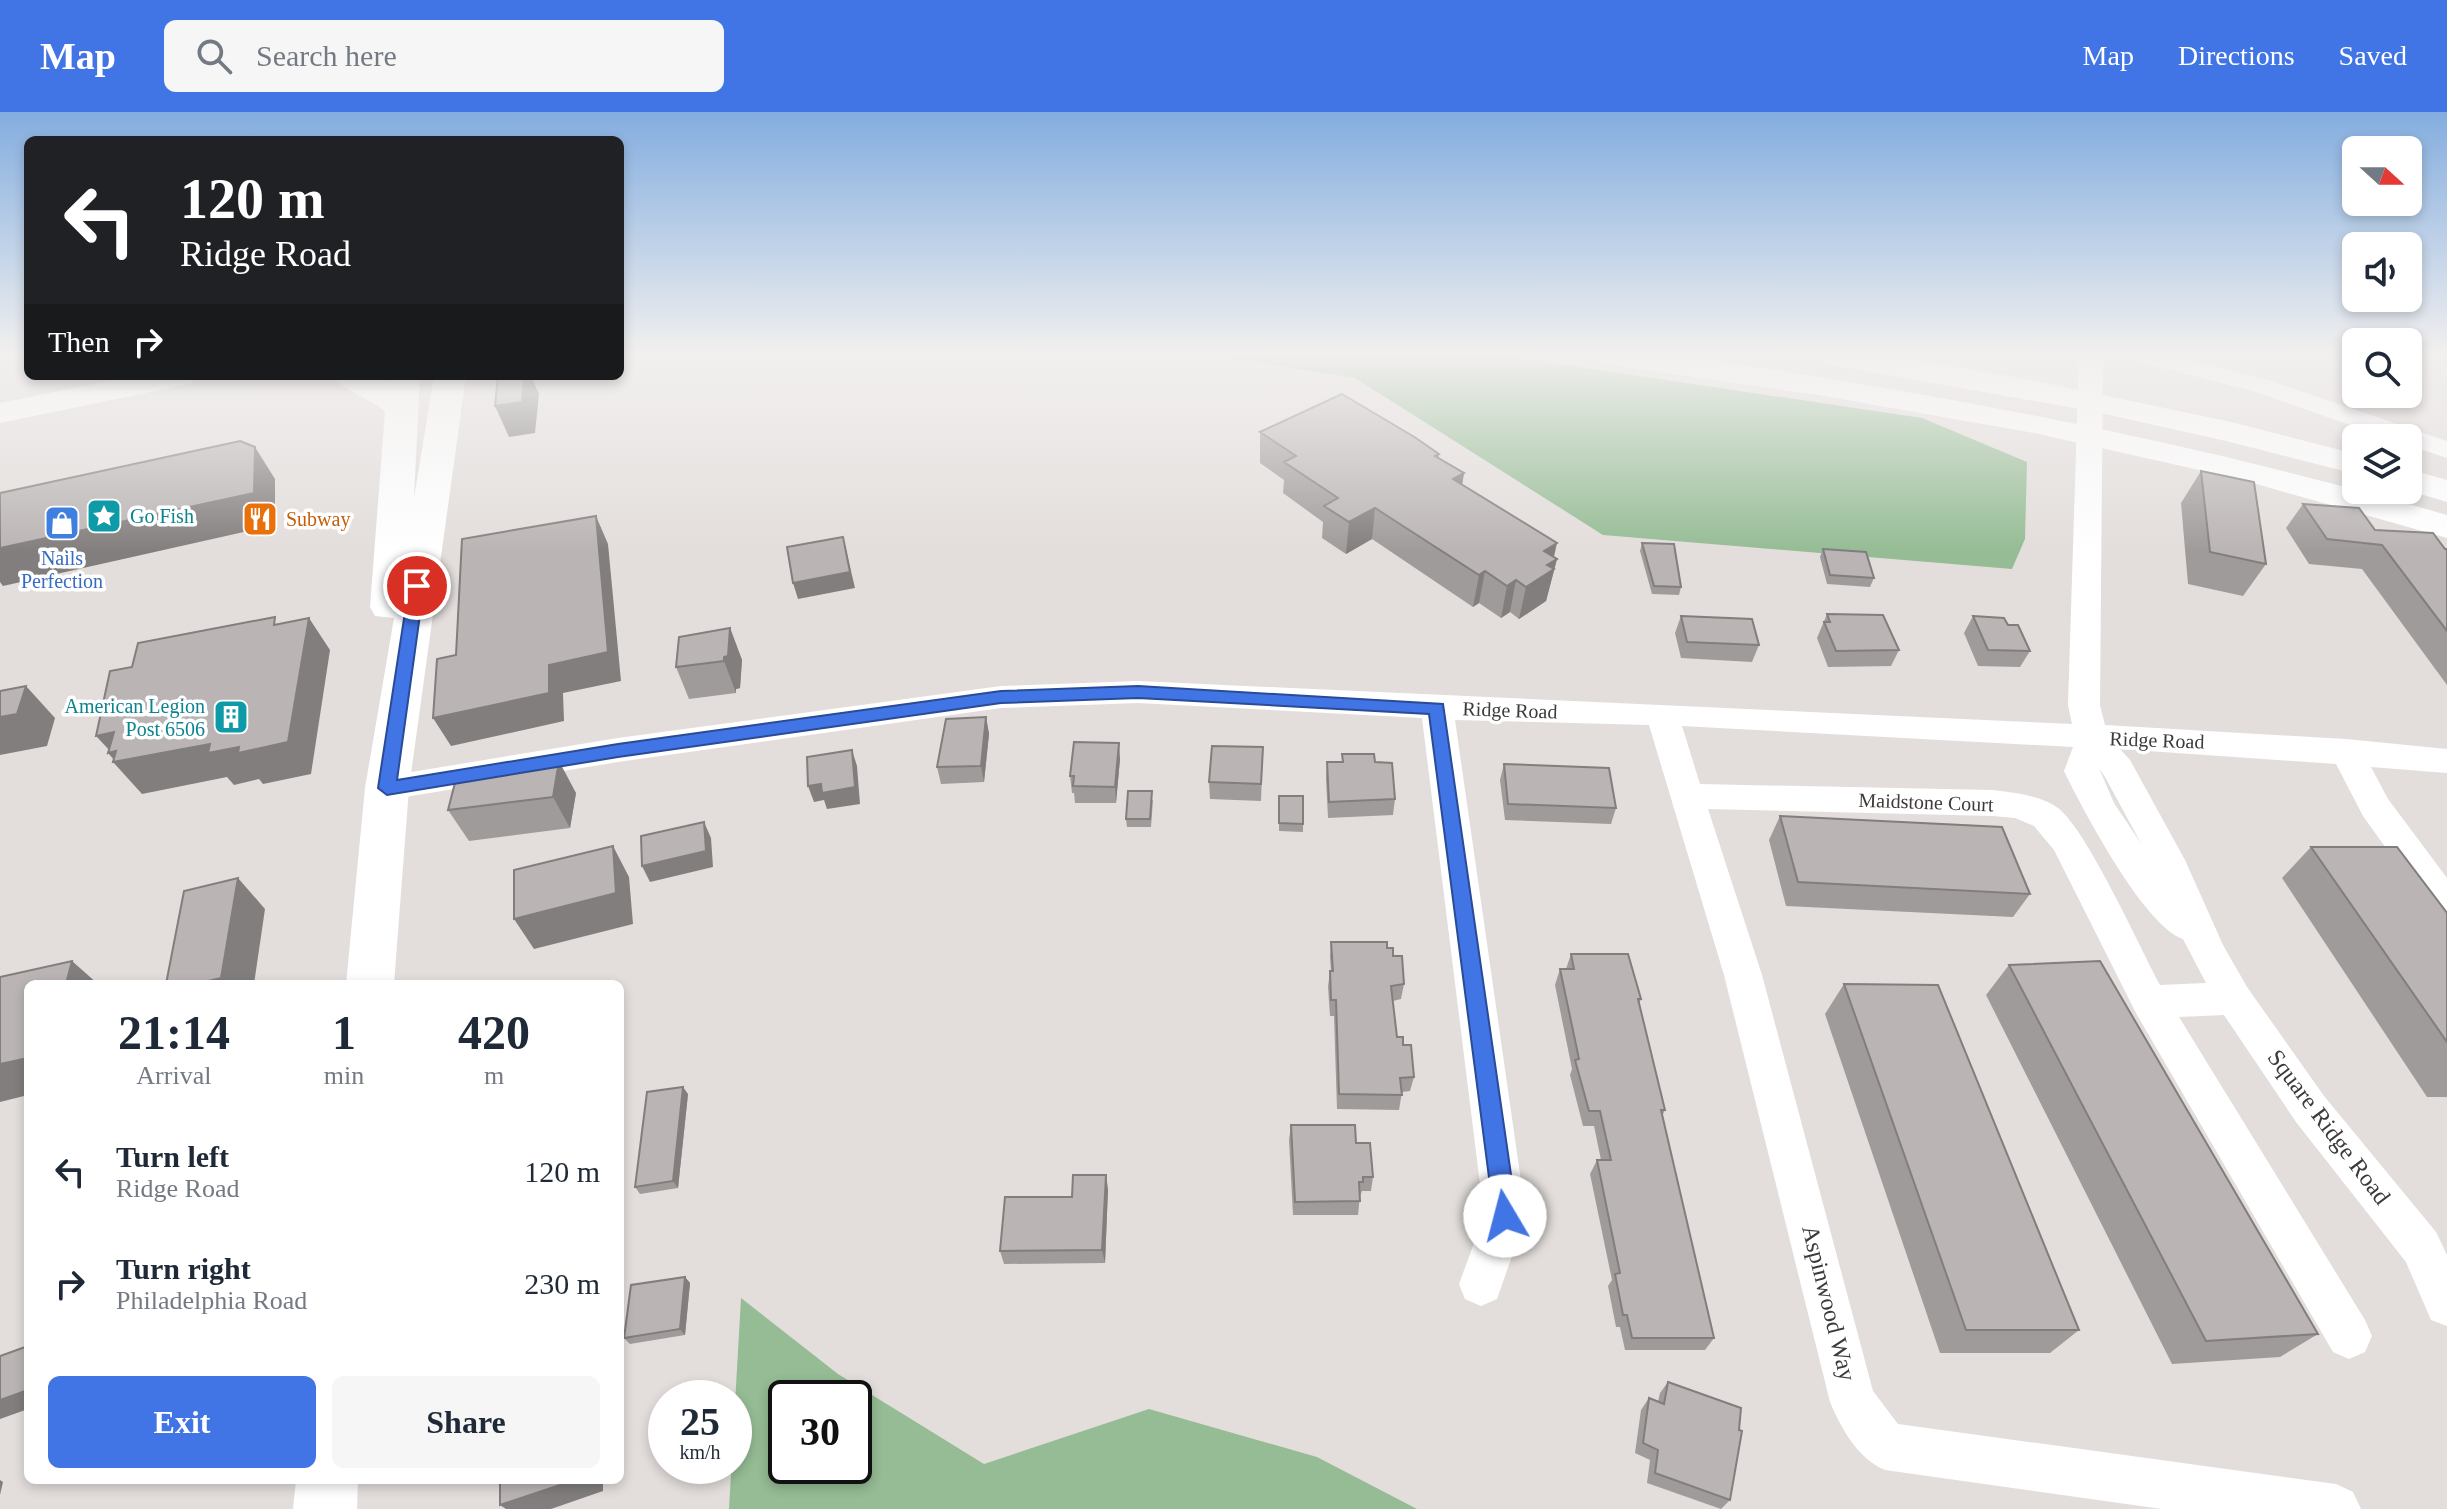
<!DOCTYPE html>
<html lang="en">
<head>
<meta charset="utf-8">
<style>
	body { margin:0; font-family:Georgia,serif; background:#f6f6f7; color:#1f2937; height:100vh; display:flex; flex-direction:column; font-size:30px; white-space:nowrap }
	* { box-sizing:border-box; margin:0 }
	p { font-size:26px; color:#747a83 }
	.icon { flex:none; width:44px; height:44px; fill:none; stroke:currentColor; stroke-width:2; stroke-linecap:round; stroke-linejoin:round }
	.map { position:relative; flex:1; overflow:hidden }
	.details { position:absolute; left:24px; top:868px; width:600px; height:504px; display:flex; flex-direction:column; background:#fff; border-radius:12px; box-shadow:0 4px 12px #0003 }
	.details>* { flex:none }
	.top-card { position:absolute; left:24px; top:24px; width:600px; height:244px; border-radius:12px; box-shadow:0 4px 12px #0003; background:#202124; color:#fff; overflow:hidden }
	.needle { width:52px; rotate:111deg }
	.buttons { position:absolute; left:2342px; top:24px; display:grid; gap:16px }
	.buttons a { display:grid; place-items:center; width:80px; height:80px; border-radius:12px; background:#fff; box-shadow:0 4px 12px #0003; font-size:40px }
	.speed { position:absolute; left:648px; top:1268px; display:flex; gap:16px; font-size:40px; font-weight:700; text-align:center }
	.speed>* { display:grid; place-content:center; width:104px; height:104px; border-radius:50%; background:#fff; box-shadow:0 4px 12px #0003; line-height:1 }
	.speed small { font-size:20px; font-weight:400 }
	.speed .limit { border:4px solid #111; border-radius:12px; background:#fff; color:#111 }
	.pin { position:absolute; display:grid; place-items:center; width:68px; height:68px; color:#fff; margin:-34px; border:4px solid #fff; border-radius:50%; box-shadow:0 2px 8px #0007 }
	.me { position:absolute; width:88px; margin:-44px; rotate:352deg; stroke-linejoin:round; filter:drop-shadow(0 0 6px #0008) }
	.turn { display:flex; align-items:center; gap:28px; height:168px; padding:0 24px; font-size:36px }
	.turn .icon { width:104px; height:104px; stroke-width:2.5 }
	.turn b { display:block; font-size:56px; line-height:68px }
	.then { display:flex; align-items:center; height:76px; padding:0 24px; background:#0003; gap:16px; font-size:30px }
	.eta { display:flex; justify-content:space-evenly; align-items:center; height:136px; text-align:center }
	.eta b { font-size:48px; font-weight:700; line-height:56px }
	.button { display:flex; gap:16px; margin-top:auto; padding:16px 24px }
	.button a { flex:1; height:92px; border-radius:12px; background:#4174e5; color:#fff; font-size:32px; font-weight:700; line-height:92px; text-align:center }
	.button a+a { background:#f6f6f7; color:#1f2937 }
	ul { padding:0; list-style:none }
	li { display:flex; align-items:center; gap:24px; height:112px; padding:0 24px }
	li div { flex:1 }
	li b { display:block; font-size:30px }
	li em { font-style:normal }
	header { display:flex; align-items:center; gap:48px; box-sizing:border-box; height:112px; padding:0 40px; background:#4174e5; color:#fff }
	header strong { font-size:38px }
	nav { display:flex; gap:44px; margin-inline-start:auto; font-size:28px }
	.search { width:560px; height:72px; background:#f6f6f7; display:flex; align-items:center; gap:20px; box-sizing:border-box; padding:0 28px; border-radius:12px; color:#747a83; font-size:30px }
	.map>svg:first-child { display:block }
</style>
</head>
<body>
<header>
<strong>Map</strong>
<div class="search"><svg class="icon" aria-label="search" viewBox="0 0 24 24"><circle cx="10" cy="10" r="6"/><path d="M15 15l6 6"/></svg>Search here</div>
<nav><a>Map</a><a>Directions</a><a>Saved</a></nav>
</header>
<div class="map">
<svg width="2447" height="1397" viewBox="0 0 2447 1397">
	<rect width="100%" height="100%" fill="#e3dedc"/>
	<!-- forest -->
	<path fill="#95bc94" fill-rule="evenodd" d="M1215,244H1505L1922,306L2027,350L2025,427L2012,457L1603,423L1355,266Z
		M741,1186L838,1262L984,1352L1149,1297L1317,1345L1417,1397H729ZM786,1286H854V1354H786Z"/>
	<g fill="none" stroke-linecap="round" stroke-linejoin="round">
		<!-- minor -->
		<path fill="#fff" fill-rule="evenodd" d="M2079,244H2103L2100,593L2105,613L2346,627L2447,637V661L2371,655L2388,687L2447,766V807L2434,803L2363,704L2336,652L2120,637L2130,648L2185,748L2223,833L2247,875L2324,984L2436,1120L2447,1143V1214L2431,1208L2406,1150L2296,1010L2224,903L2179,905L2365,1208L2372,1224L2365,1240L2349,1247L2333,1240L2136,901L2054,738L2034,714L2015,706L1993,704L1708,697L1762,863L1873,1279L1898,1312L2336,1372L2353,1380L2361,1397H2162L1885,1358C1858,1347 1841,1316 1830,1290L1724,863L1649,613L1455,608L1526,1104L1497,1187L1481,1194L1465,1187L1459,1172L1484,1104L1422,606L1138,591L1001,596L618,650L387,688L375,685L370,676L375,667L387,664L618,626L1001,574L1138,569L2072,612L2068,593ZM1682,614L2073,635L2064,659C2083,698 2144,814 2183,827L2206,871L2160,873C2140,836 2087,718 2058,696C2041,683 2014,681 1993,678L1700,672ZM2099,656L2105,665L2142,733L2114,691Z
			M2132,244H2175L2271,269L2447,329V346L2408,333V326H2387L2253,279L2135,249Z"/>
		<!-- secondary -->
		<path fill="#fff" fill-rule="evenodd" d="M1597,244H1683L1718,249C1965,286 2209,334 2447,403V426L2235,366L2034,321L1824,284L1612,253L1601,251Z
			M1818,244H1896L2031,268L2227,309L2356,342V362L2226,329L2096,300L1833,253L1822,251Z
			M133,264H196L191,271L180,274L0,311V291Z
			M333,264H375L388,270V264H420L414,386L434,264H466L409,676L394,872H346L365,676L394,506L375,504L370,495L385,299C371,288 342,277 333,264Z
			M2408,357L2447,368V390L2407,378Z
			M296,1368H358L357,1397H293Z"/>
	</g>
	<!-- wall -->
	<path fill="#a09b9b" d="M1260,320L1439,342V346L1464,361L1462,372L1557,447L1546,489L1519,507L1510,500L1501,506L1479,491L1473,495L1372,427L1346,442L1322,426L1323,410L1283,381L1284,368L1260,351Z
		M2201,359L2266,452L2243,484L2188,472L2181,391Z
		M2303,392L2375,418L2447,437V573L2362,457L2309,452L2286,416Z
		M1642,431L1681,475L1679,483L1652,482L1640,439Z
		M1823,437L1874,466L1870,475L1827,472L1820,445Z
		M1827,502L1899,538L1891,554L1828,555L1817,526Z
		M1681,504L1759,533L1752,550L1681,546L1675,521Z
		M1973,504L2008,513L2030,539L2020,555L1978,554L1964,521Z
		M730,516L742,548L740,576L736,577V581L689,587L676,555Z
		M986,605L989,622L984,670L941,672L937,655Z
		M1263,635L1261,689L1210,687L1209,670Z
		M1342,642L1375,650L1395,687L1393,703L1328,706L1326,667L1327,650H1342Z
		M1120,647L1116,691H1075L1074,681H1072L1070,664Z
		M1504,652L1616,696L1611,712L1505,708L1500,668Z
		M576,681L570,716L469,729L448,698Z
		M1279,684L1303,712V720L1279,719Z
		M1153,688L1151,715H1127L1126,707Z
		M1780,704L2030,782L2013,805L1786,794L1769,728Z
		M2311,735L2447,801V985H2427L2282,766Z
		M1331,830L1387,836L1393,844L1404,872L1401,887L1393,889L1397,925L1403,933L1414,965L1410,979L1402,980L1399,998L1337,997L1334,904H1330L1328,875L1330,859H1331L1330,845Z
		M1571,842L1641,887L1639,892L1665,998L1662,1004L1714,1226L1705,1238H1625L1620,1215H1616L1608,1174L1612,1168L1590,1062L1597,1048H1601L1594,1014H1583L1570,963L1572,957L1555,873L1560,857H1566Z
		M2009,853L2318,1222L2280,1245L2172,1252L1986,883Z
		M1844,872L2079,1218L2050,1241H1940L1825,902Z
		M688,982L678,1076L640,1082L635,1075Z
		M1291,1013L1356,1031L1373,1065L1371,1079H1362L1360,1084L1358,1103H1293L1289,1028Z
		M1108,1077L1105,1151L1004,1152L1000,1139L1072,1085Z
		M685,1165L690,1171L685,1223L630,1232L624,1226Z
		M1668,1270L1730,1388L1721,1397L1647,1371L1650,1348L1635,1341L1641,1298L1649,1286L1658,1290L1660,1281Z"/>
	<!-- shaded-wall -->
	<path fill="#827e7e" d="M524,264H531L539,282L535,321L509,325L495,294Z
		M255,335L275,367V413L3,474L0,470V436Z
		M1464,361L1459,393L1453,367Z
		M1375,396L1372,427L1346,442L1349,410Z
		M596,404L608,432L621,569L563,581L564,609L451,634L433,606L549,553Z
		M843,425L855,476L798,487L793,471Z
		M1557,431L1553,449L1557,447L1546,489L1519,507L1526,475L1544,439Z
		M1485,459L1479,491L1473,495L1479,463Z
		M1516,468L1510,500L1501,506L1507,474Z
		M309,506L330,538L311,662L263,672L259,667L234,673L227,665L142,682L113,650H116L108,641L111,640L96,624Z
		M730,516L742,548L740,576L736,577V581L724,549Z
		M26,574L55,606L47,634L0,643V605Z
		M986,605L989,622L984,670L981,654Z
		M1119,631L1120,647L1116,691L1115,675Z
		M852,638L857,654L860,692L827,697L824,688L814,690L808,674Z
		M559,649L576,681L570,716L553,685Z
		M704,710L711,726L713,755L650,770L642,754Z
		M613,734L629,765L633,812L534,837L514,807Z
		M238,766L265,797L254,872H196Z
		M72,849L98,872H66Z
		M28,946V983L0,990V952Z
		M683,975L688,982L678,1076L673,1069Z
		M1106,1063L1108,1077L1105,1151L1102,1138Z
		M685,1165L690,1171L685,1223L680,1217Z
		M28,1278V1297L0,1307V1288Z
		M0,1368L3,1370L0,1383Z
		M575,1368H603V1379L551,1397H506L500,1393Z"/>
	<!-- building -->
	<path fill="#bab4b4" stroke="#827e7e" stroke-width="2" d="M498,264H524L522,290L495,294Z
		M1342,282L1416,326L1439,342L1435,344L1464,361L1453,367L1557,431L1544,439L1557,447L1547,453L1554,457L1526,475L1516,468L1507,474L1485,459L1479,463L1375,396L1349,410L1324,394L1338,386L1284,350L1296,344L1260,320Z
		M240,329L255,335L254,381L0,436V381Z
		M2201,359L2254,370L2266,452L2210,440Z
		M2303,392L2359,396L2375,418L2433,421L2445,437H2447V519L2382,433L2327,427Z
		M596,404L608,540L549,553V581L433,606L437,547L456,543L462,427Z
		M843,425L850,460L793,471L787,435Z
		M1642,431L1674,432L1681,475L1654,474Z
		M1823,437L1866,440L1874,466L1830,463Z
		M1827,502L1883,503L1899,538L1836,539L1824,510H1830Z
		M1681,504L1752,507L1759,533L1687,530Z
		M1973,504L2004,506L2008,513H2018L2030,539L1988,538Z
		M275,505L274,513L309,506L288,630L238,641L239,635L208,641L210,632L113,650L116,639L108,641L114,620L96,624L110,559L132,555L138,531Z
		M730,516L728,544L724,545V549L676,555L679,525Z
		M26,574L17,602L0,605V579Z
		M986,605L981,654L937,655L946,607Z
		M1074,630L1119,631L1115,675L1073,674L1074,664H1070Z
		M1212,634L1263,635L1261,672L1209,670Z
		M852,638L855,675L822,681L821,672L808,674L807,645Z
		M1342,642H1374L1375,650L1392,651L1395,687L1329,690L1327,650H1343Z
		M559,649L553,685L448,698L457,663Z
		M1504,652L1609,656L1616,696L1508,692Z
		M1128,679H1152L1150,707H1126Z
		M1279,684H1303V712L1279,711Z
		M1780,704L2002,715L2030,782L1798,770Z
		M704,710L706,739L642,754L641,724Z
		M613,734L616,781L514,807V758Z
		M2311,735H2397L2447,801V930Z
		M238,766L221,866L196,872H166L184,779Z
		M1331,830H1387V836H1393V844H1402L1404,872L1391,874L1397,925H1403V933H1411L1414,965L1400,966L1402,983L1339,982L1336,888H1331L1330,859H1333Z
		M1571,842H1628L1641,887H1638L1665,998H1661L1714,1226H1632L1627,1203H1623L1615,1162L1620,1161L1597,1048H1611L1600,999H1589L1575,948L1579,947L1560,857H1574Z
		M72,849L66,872H28V946L0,952V865Z
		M2100,849L2318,1222L2206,1229L2009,853Z
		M1844,872L1938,873L2079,1218H1966Z
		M683,975L673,1069L635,1075L647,980Z
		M1291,1013H1355L1356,1031H1370L1373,1065H1363V1070H1359L1360,1089L1295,1090Z
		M1073,1063H1106L1102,1138L1000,1139L1005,1085H1072Z
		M685,1165L680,1217L624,1226L631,1173Z
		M28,1234V1278L0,1288V1244Z
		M1668,1270L1741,1296L1739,1318L1742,1319L1730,1388L1655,1361L1658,1338L1643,1331L1649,1286L1664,1292Z
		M500,1368H575L500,1393Z"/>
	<!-- sky -->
	<linearGradient id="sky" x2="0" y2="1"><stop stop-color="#83addf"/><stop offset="0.55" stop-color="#f2f0ef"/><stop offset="1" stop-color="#f2f0ef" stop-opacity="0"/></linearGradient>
	<rect width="2447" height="440" fill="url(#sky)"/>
	<!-- route -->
	<path fill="#4174e5" stroke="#2a4b95" stroke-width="2" d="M417,469L424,474L397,668L618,632L1001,579L1138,574L1443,592L1517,1104L1513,1112L1505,1115L1497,1112L1494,1104L1429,602L1138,586L1001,591L618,645L387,683L378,676L409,474Z"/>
	<!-- icons -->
	<defs>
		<symbol id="sight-square" viewBox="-11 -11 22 22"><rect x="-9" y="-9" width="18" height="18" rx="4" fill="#0f9aa8" stroke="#fff"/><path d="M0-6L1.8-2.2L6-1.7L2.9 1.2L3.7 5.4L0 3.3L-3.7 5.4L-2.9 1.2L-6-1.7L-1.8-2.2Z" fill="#fff"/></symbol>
		<symbol id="restaurant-square" viewBox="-11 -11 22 22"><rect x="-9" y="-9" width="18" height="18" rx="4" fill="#e8710a" stroke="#fff"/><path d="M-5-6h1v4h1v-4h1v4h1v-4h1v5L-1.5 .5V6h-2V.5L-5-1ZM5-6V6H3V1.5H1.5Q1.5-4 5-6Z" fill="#fff"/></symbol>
		<symbol id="shop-square" viewBox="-11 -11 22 22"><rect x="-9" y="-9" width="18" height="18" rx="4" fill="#3f7fe0" stroke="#fff"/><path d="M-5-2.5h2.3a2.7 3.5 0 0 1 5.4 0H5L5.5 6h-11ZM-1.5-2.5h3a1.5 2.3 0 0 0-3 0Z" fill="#fff"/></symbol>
		<symbol id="building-square" viewBox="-11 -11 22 22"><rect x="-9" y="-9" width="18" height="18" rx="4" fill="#0f9aa8" stroke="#fff"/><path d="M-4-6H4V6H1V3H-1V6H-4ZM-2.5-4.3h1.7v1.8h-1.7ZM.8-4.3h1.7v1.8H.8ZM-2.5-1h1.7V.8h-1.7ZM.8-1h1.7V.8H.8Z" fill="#fff"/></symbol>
	</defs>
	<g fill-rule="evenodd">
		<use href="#sight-square" x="84" y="384" width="40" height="40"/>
		<use href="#restaurant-square" x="240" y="387" width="40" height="40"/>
		<use href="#shop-square" x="42" y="391" width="40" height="40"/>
		<use href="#building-square" x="211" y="585" width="40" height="40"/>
	</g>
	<g text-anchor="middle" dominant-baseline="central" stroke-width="7" stroke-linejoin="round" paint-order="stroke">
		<!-- culture labels -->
		<g font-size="20" fill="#0d838f" stroke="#fff" text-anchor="start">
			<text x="130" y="404">Go Fish</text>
			<text x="205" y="594" text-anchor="end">American Legion<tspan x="205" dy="23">Post 6506</tspan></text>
		</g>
		<!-- food labels -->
		<g font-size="20" fill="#c56008" stroke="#fff" text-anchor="start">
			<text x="286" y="407">Subway</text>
		</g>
		<!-- shop labels -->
		<g font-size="20" fill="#366cbe" stroke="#fff">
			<text x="62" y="446">Nails<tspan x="62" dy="23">Perfection</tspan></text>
		</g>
		<!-- street labels -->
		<g font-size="20" fill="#3d3b3a" stroke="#fff">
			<text transform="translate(1510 598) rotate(2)">Ridge Road</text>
			<text transform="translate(2157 628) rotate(2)">Ridge Road</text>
			<text transform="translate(1926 690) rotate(2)">Maidstone Court</text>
		</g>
		<!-- near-street labels -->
		<g font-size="24" fill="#3d3b3a" stroke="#fff">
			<text transform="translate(2329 1015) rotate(53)">Square Ridge Road</text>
			<text transform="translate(1829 1191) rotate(76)">Aspinwood Way</text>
		</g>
	</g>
</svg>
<div class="buttons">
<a><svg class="needle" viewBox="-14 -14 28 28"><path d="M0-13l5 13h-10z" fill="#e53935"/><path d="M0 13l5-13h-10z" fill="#747a83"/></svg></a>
<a><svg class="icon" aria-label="sound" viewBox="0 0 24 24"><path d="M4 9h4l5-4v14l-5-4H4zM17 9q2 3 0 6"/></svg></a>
<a><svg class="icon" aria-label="search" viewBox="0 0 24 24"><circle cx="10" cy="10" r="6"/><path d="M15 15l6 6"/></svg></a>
<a><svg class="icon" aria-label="layers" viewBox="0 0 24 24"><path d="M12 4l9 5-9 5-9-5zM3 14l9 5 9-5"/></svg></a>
</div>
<div class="speed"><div>25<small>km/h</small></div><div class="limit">30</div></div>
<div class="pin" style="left:417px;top:474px;background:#d93025"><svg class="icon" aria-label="arrive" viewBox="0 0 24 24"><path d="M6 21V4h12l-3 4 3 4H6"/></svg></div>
<svg class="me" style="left:1505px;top:1104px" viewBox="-20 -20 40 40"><circle r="19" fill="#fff"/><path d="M0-13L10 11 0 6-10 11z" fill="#4174e5"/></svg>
<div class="top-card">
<div class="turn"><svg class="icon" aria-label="left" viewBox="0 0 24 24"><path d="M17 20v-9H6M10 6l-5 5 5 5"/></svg><div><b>120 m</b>Ridge Road</div></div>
<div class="then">Then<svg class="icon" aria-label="right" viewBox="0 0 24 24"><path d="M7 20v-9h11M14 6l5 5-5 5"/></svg></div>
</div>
<section class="details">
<div class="eta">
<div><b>21:14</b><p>Arrival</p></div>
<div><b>1</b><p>min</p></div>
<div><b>420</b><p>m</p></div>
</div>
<ul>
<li><svg class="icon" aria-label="left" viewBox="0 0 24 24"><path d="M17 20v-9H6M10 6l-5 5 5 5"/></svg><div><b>Turn left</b><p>Ridge Road</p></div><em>120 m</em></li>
<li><svg class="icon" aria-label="right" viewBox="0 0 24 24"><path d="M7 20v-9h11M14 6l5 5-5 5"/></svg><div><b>Turn right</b><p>Philadelphia Road</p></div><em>230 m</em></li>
</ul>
<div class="button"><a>Exit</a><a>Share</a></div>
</section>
</div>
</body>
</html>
